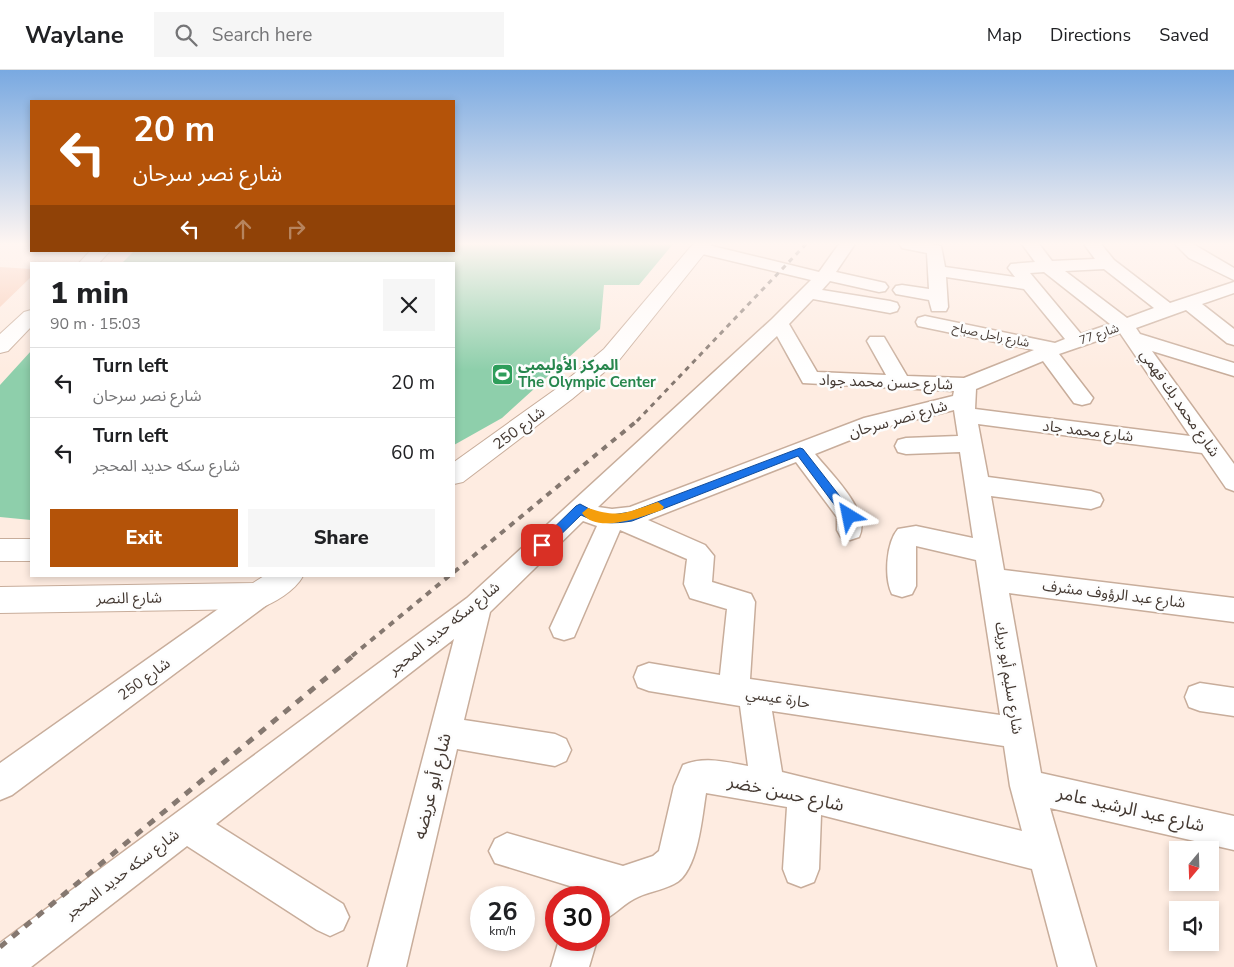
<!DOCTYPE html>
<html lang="en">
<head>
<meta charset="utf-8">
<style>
	body { margin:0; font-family:"Nunito Sans","Noto Sans Arabic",sans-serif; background:#f6f6f6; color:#202124; height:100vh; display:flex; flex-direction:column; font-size:19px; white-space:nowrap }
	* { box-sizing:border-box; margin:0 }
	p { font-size:16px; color:#757577 }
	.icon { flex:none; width:28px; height:28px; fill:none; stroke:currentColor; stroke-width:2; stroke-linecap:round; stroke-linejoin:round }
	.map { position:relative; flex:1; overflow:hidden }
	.details { position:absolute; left:30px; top:192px; width:425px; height:315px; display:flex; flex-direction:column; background:#fff; border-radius:0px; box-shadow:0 2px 8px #0003 }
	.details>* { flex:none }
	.guide { position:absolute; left:30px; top:30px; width:425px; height:152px; border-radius:0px; box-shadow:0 2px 8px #0003; background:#b45309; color:#fff; overflow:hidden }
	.needle { width:32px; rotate:199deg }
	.fabs { position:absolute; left:1169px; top:771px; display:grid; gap:10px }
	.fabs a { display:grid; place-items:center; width:50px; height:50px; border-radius:0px; background:#fff; box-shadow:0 2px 8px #0003; font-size:25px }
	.speed { position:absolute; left:470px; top:816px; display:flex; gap:10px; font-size:25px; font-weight:700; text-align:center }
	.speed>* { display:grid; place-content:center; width:65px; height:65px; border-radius:50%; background:#fff; box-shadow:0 2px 8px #0003; line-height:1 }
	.speed small { font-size:12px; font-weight:400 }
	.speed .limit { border:8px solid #d22; background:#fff; color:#111 }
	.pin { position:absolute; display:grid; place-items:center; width:42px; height:42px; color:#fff; margin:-21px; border-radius:10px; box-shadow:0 2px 8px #0006 }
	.me { position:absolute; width:55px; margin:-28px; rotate:325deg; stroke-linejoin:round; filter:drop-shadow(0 0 4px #0008) }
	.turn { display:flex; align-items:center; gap:18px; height:105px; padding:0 20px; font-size:22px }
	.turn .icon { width:65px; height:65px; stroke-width:2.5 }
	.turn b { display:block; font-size:35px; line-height:42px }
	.lanes { display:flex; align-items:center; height:48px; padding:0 20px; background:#0003; justify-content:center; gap:25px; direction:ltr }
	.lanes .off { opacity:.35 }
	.round { display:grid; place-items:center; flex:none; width:52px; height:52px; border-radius:0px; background:#f6f6f6 }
	.headline { display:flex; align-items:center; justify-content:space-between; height:85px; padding:0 20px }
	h1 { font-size:30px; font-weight:800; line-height:38px }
	.cta { display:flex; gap:10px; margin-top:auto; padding:10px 20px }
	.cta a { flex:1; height:58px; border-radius:0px; background:#b45309; color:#fff; font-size:20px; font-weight:800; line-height:58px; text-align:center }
	.cta a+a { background:#f6f6f6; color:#202124 }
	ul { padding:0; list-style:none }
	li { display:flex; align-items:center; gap:15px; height:70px; padding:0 20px; border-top:1px solid #e0e0e0 }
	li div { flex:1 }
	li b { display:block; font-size:19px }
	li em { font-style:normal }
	header { display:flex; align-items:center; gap:30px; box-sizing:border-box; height:70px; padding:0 25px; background:#fff; border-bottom:1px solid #e0e0e0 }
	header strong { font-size:24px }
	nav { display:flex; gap:28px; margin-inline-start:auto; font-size:18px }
	.search { width:350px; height:45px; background:#f6f6f6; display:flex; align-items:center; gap:12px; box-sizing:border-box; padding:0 18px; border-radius:0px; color:#757577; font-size:19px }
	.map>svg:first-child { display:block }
</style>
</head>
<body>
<header>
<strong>Waylane</strong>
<div class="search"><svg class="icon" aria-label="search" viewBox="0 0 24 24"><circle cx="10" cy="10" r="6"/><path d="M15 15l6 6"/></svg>Search here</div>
<nav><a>Map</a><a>Directions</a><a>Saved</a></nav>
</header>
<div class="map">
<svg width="1234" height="897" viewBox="0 0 1234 897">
	<rect width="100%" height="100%" fill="#feece1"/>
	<!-- green -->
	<path fill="#8ecfab" d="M454,174H673L639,215H604L600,259L502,348L454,375V194H121L134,181H454Z
		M31,281V450L0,447V315Z"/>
	<!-- building -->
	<path fill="#f9cbb4" d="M0,197L31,199V207L0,237Z"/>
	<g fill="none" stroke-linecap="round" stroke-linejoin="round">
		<defs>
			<path id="minor" d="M694,174H704L819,202L839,174H855L836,202L885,213L888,217L885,221L879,222L830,211L822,220L890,231L897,233L899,237L897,241L890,243L813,229L789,254L817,302L886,305L867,271L870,267H884L907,306L964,308L1034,280L918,256L916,252L918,248L925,246L1055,273L1065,269L1024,219L946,207L948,237L946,241H932L929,230L896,224L893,220L896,216L902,215L929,219L927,183L902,178L900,174H931L941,176L945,197L1015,207L1008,198L1011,194L1035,192L1022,174H1039L1052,191L1095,189L1084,174H1101L1114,190L1170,233L1234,212V223L1202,234L1234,259V275L1227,273L1186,240L1136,258L1140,264L1234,293V306L1152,281L1234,394V421L1226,418L1202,383L978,354L988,407L1091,421L1100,424L1103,430L1100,436L1091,439L991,426L1004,500L1234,528V552L1009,523L1041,703L1234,746V780L1050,738L1096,897H1058L1032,799L821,745L819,799L814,812L801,817L788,812L783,799L787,737L706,723C702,747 698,803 674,814C661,821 646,822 634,829C621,836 613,847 599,852V828H583L586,821L495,793L489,781L495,769L507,763L623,796L653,786L659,781L674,716L683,695C705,686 726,692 748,696L740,636L649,621L638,617L634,607L638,597L649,593L720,605L727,539L690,528L684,514L687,489L620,460L574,567L564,570L554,567L550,558L597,456L583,451L490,542L464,650L555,664L566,669L571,680L566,691L555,696L457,679L406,897H368L454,569L216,754L343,834L349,847L343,860L330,866L317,860L187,776L31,897H0V873L467,528L772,249L811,210L694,182L692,178ZM1104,199L1154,238L1127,248L1065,201ZM1044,202L1110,254L1081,264L1030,203ZM1120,263L1190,366L975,339L976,319L1043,291L1074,333L1082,335L1090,333L1093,328L1059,284ZM777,266L803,313L954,321L953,326L864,348L630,437L612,439L598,437ZM954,340L958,366L906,368L898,370L895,376L898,382L906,384L960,382L973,468L916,456L898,459C886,473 884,508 892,524L902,527L912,524L916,516V476L976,490L1000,645L750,609L755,532L751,524L712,512L714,486L705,475L648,450L796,392L837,447V460L841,467L850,470L859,467C872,442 830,403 815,384L878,359ZM772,641L1004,676L1010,716L1022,761L782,702Z
				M1175,174H1193L1234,198V210L1189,188Z
				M258,515L268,518L272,526L268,534L12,725L0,730V693L248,518Z
				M1200,613L1234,618V646L1200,641L1189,637L1185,627L1189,617Z
				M559,870H597L589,897H551Z"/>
			<path id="tertiary" d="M693,174H712L620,289L572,329L463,412L454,414V392L556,319L604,279Z
				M90,181H110L98,194H78Z
				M31,240V257L8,281L0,283V264L24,242Z
				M0,469H31V491H0Z
				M264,506H303C295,521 274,533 258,539L0,543V517L253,513Z"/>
		</defs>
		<!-- minor casing -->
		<use href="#minor" stroke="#c8ad9b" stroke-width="3"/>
		<!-- tertiary casing -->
		<use href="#tertiary" stroke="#c8ad9b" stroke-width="2"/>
		<!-- minor -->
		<use href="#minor" fill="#fff" fill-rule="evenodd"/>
		<!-- tertiary -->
		<use href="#tertiary" fill="#fff" fill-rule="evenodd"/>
		<!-- rail-far2 -->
		<path stroke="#857870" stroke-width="3" stroke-dasharray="5 5" stroke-linecap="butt" d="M637,351L806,174"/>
		<!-- rail-far1 -->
		<path stroke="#857870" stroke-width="4" stroke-dasharray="6 6" stroke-linecap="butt" d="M454,502L638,350
			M352,586L449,506"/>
		<!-- rail -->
		<path stroke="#857870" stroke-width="5" stroke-dasharray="8 8" stroke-linecap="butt" d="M0,877L354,585"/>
	</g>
	<!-- sky -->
	<linearGradient id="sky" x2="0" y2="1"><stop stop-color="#79a9e1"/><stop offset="0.58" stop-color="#fff6f2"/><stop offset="1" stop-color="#fff6f2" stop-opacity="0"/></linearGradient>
	<rect width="1234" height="300" fill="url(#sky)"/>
	<!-- route -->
	<path fill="#1a73e8" stroke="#114b97" d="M800,378L803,379L853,443V449H845L798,386L632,451C613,454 599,454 581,445L546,479L542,480L536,475L576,436L580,434L597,443L612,445L631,442Z"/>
	<!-- slow -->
	<path fill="#f59e0b" d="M658,432L664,437L662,440C643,446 597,465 582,443L588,438C620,449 627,442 658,432Z"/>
	<!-- icons -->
	<defs>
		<symbol id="stadium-square" viewBox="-11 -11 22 22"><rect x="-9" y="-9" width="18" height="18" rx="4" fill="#2e9e5b" stroke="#fdfdfd"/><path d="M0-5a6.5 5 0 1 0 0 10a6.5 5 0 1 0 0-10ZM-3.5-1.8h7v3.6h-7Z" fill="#fff"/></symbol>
	</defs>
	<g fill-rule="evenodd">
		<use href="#stadium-square" x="490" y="292" width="25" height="25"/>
	</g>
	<g text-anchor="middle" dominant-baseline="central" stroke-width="5" stroke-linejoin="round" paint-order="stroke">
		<!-- far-street labels -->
		<g font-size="12" fill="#443932" stroke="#fdfdfd">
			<text transform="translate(1099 264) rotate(-19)">شارع 77</text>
			<text transform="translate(991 265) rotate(12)">شارع راحل صباح</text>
		</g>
		<!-- leisure labels -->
		<g font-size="15" font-weight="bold" fill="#27864d" stroke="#fdfdfd" text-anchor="start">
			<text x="518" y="295">المركز الأوليمبى<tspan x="518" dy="17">The Olympic Center</tspan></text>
		</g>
		<!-- street labels -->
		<g font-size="15" fill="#443932" stroke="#fdfdfd">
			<text transform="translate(886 312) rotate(2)">شارع حسن محمد جواد</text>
			<text transform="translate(1180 333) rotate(55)">شارع محمد بك فهمي</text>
			<text transform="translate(898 349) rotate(-16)">شارع نصر سرحان</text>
			<text transform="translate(519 358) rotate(-37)">شارع 250</text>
			<text transform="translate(1088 361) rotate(7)">شارع محمد جاد</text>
			<text transform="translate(1114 524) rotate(7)">شارع عبد الرؤوف مشرف</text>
			<text transform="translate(129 528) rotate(-1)">شارع النصر</text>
			<text transform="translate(444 558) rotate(-39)">شارع سكه حديد المحجر</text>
			<text transform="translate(1009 608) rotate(81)">شارع سليم أبو بريك</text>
			<text transform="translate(144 609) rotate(-36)">شارع 250</text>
			<text transform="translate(778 628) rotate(9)">حارة عيسي</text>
			<text transform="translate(122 804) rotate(-37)">شارع سكه حديد المحجر</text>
		</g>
		<!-- near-street labels -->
		<g font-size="18" fill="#443932" stroke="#fdfdfd">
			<text transform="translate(432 716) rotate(-76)">شارع أبو عريضه</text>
			<text transform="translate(786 723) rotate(12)">شارع حسن خضر</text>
			<text transform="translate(1131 739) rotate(13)">شارع عبد الرشيد عامر</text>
		</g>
	</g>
</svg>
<div class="fabs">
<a><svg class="needle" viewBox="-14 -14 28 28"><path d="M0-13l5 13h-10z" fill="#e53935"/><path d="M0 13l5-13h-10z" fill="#757577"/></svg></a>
<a><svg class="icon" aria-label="sound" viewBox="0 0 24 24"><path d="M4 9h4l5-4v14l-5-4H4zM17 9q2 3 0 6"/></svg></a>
</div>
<div class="speed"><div>26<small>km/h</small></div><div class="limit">30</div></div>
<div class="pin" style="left:542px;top:475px;background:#d93025"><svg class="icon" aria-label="arrive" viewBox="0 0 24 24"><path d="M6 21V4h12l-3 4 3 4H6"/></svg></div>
<svg class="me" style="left:849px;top:446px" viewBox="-20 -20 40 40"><path d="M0-17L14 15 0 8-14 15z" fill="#1a73e8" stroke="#fff" stroke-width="4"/></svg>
<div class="guide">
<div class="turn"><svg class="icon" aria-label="left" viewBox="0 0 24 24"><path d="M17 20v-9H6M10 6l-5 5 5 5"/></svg><div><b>20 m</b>شارع نصر سرحان</div></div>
<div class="lanes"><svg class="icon" aria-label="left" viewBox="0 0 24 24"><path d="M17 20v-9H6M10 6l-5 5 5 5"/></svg><svg class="icon off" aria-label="ahead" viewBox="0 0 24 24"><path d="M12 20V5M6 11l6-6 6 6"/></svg><svg class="icon off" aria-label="right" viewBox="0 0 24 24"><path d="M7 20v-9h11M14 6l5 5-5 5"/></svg></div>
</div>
<section class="details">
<div class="headline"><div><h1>1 min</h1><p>90 m · 15:03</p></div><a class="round"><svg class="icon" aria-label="close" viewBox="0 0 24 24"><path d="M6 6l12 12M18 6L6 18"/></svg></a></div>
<ul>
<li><svg class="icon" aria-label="left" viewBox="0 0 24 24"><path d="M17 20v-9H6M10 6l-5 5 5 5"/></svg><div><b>Turn left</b><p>شارع نصر سرحان</p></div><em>20 m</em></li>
<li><svg class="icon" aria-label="left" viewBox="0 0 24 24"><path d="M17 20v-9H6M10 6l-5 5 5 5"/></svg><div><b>Turn left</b><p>شارع سكه حديد المحجر</p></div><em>60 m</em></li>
</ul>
<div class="cta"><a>Exit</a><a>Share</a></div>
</section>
</div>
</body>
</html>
